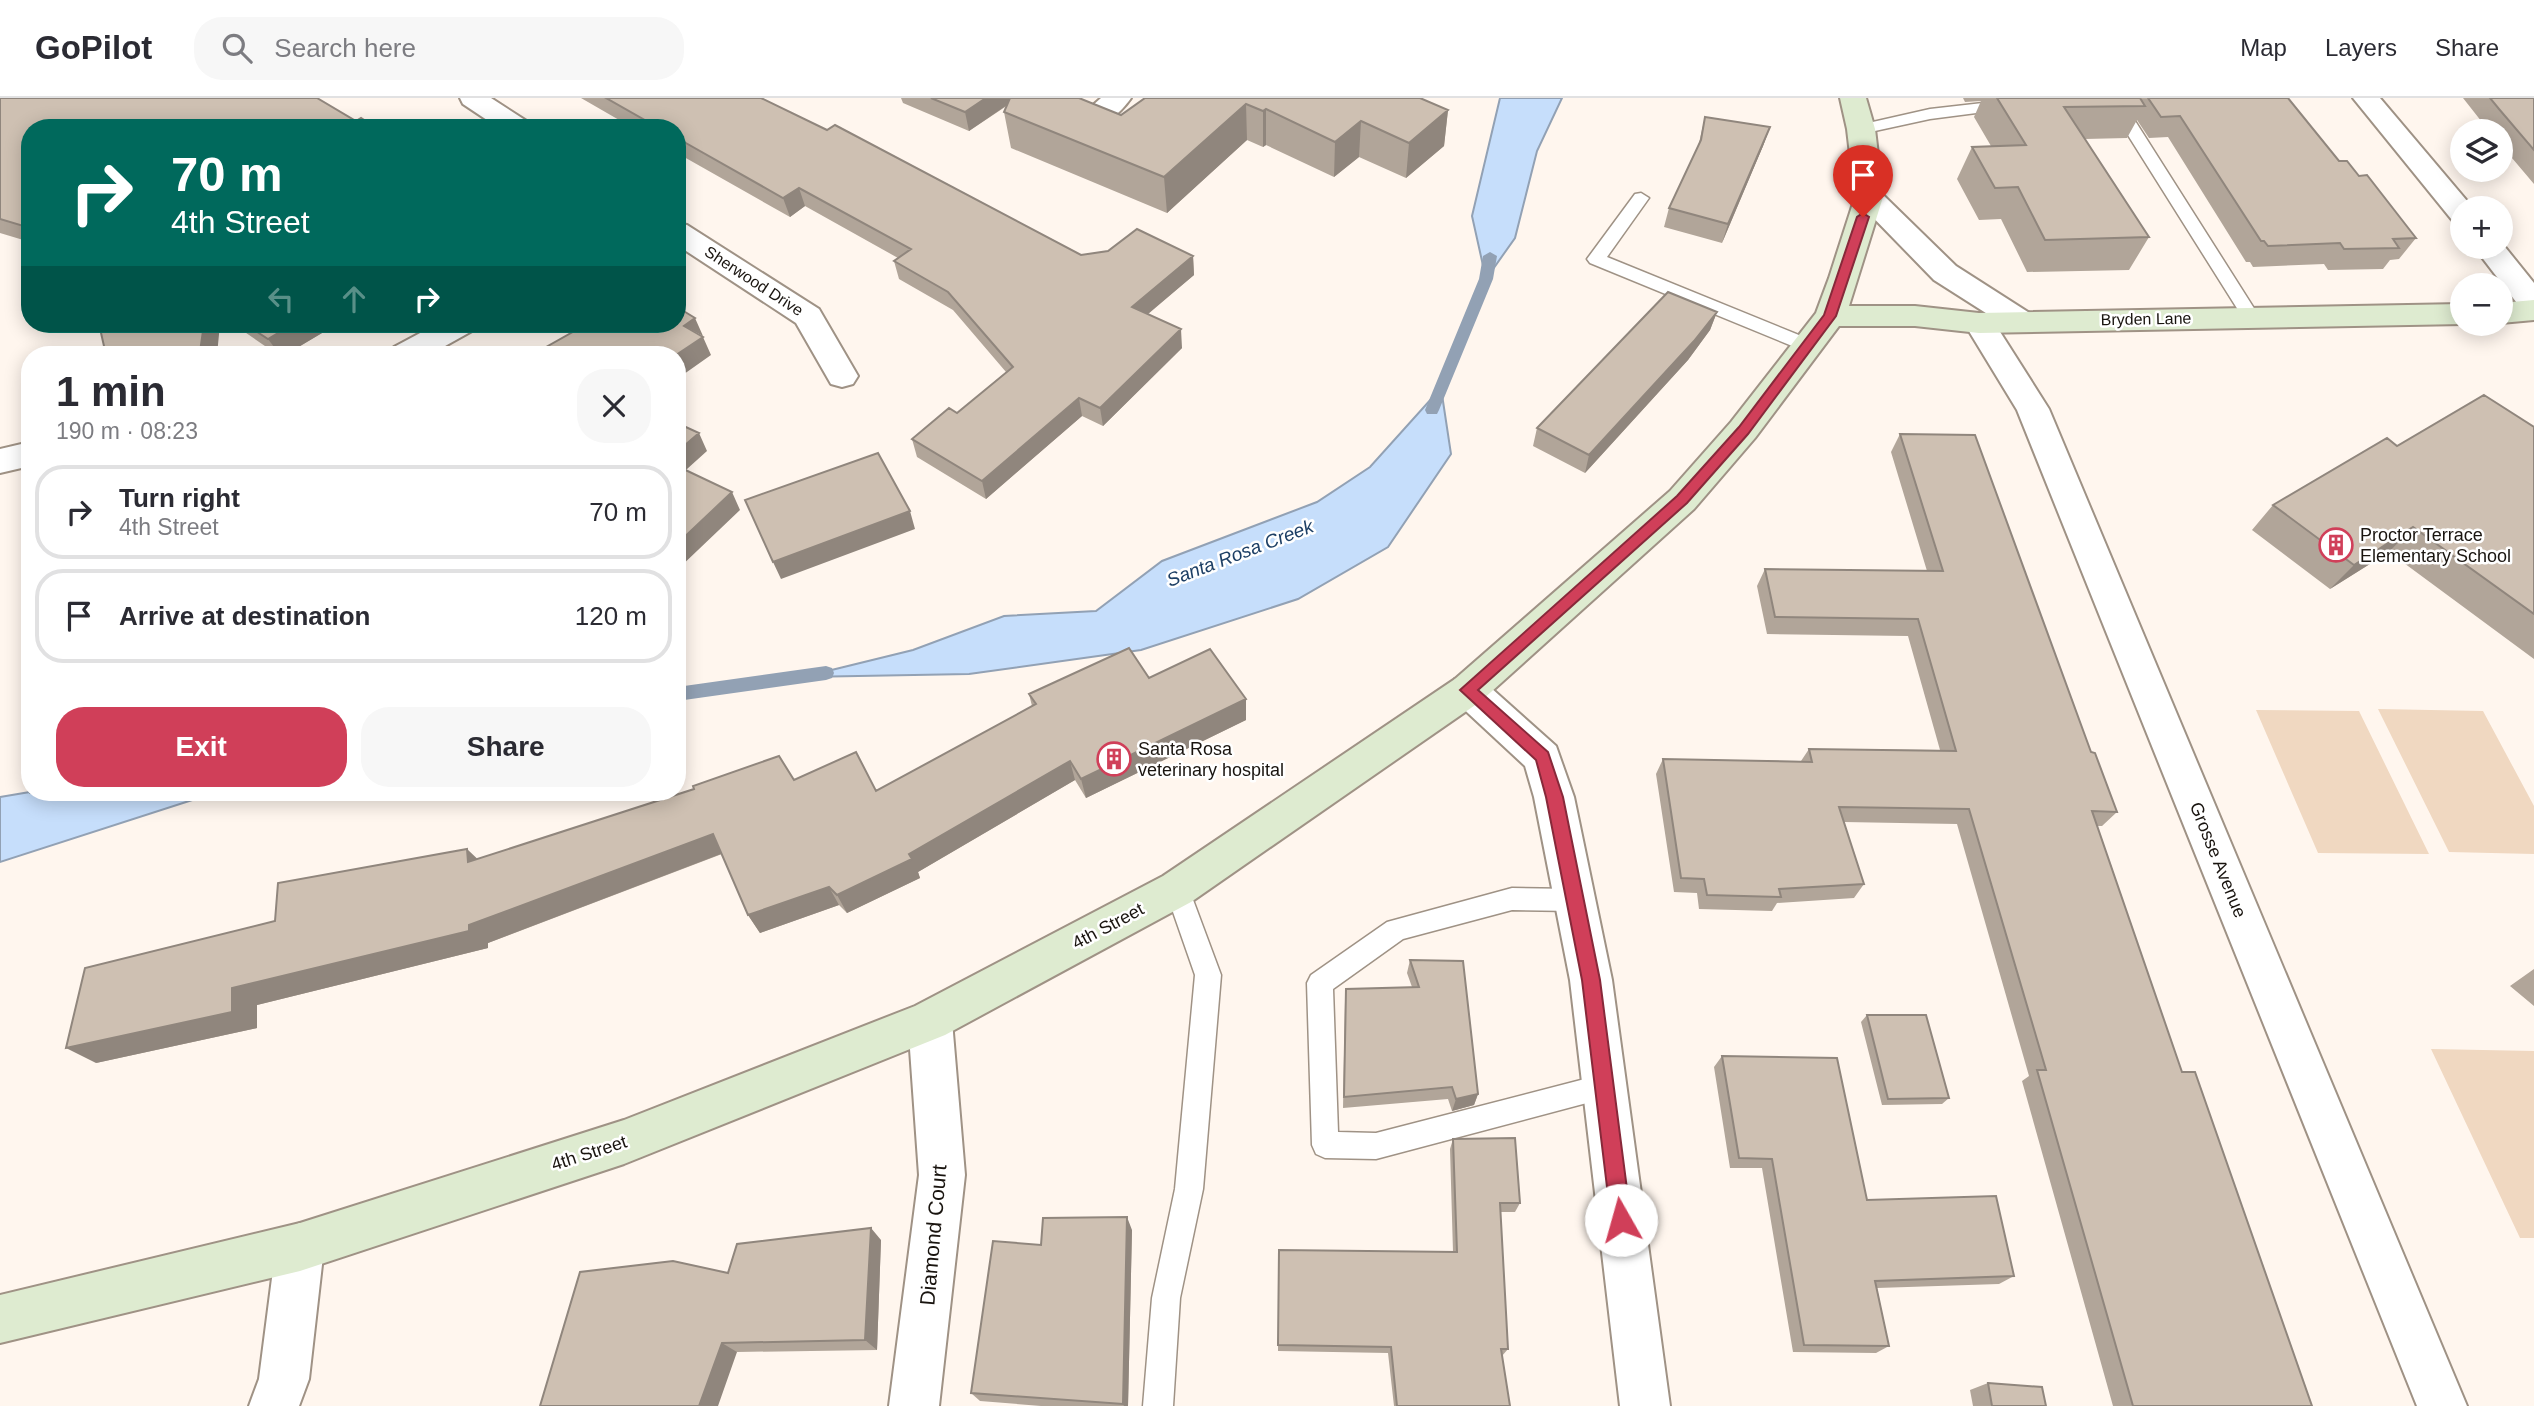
<!DOCTYPE html>
<html lang="en">
<head>
<meta charset="utf-8">
<style>
	body { margin:0; font-family:Arial,sans-serif; background:#f7f7f7; color:#2b2b33; height:100vh; display:flex; flex-direction:column; font-size:26px; white-space:nowrap }
	* { box-sizing:border-box; margin:0 }
	p { font-size:23px; color:#7c7c81 }
	.icon { flex:none; width:38px; height:38px; fill:none; stroke:currentColor; stroke-width:2; stroke-linecap:round; stroke-linejoin:round }
	.map { position:relative; flex:1; overflow:hidden }
	.side { position:absolute; left:21px; top:248px; width:665px; height:455px; display:flex; flex-direction:column; background:#fff; border-radius:28px; box-shadow:0 4px 18px #0003 }
	.side>* { flex:none }
	.top-card { position:absolute; left:21px; top:21px; width:665px; height:214px; border-radius:28px; box-shadow:0 4px 18px #0003; background:#00695c; color:#fff; overflow:hidden }
	.tools { position:absolute; left:2450px; top:21px; display:grid; gap:14px }
	.tools a { display:grid; place-items:center; width:63px; height:63px; border-radius:50%; background:#fff; box-shadow:0 4px 18px #0003; font-size:35px }
	.pin { position:absolute; display:grid; place-items:center; width:60px; height:60px; color:#fff; margin:-72px -30px; border-radius:50% 50% 50% 0; rotate:-45deg; box-shadow:0 0 7px #0007 }
	.pin .icon { rotate:45deg }
	.me { position:absolute; width:77px; margin:-38px; rotate:353deg; stroke-linejoin:round; filter:drop-shadow(0 0 5px #0008) }
	.turn { display:flex; align-items:center; gap:24px; height:147px; padding:0 35px; font-size:32px }
	.turn .icon { width:91px; height:91px; stroke-width:2.5 }
	.turn b { display:block; font-size:49px; line-height:60px }
	.lanes { display:flex; align-items:center; height:66px; padding:0 35px; background:#0003; justify-content:center; gap:35px; direction:ltr }
	.lanes .off { opacity:.35 }
	.round { display:grid; place-items:center; flex:none; width:74px; height:74px; border-radius:28px; background:#f7f7f7 }
	.summary { display:flex; align-items:center; justify-content:space-between; height:119px; padding:0 35px }
	h1 { font-size:42px; font-weight:700; line-height:52px }
	.button { display:flex; gap:14px; margin-top:auto; padding:14px 35px }
	.button a { flex:1; height:80px; border-radius:28px; background:#d03f59; color:#fff; font-size:28px; font-weight:700; line-height:80px; text-align:center }
	.button a+a { background:#f7f7f7; color:#2b2b33 }
	ul { padding:0; list-style:none }
	li { display:flex; align-items:center; gap:21px; height:94px; margin:0 14px 10px; padding:0 21px; border:4px solid #e1e1e2; border-radius:28px }
	li div { flex:1 }
	li b { display:block; font-size:26px }
	li em { font-style:normal }
	header { display:flex; align-items:center; gap:42px; box-sizing:border-box; height:98px; padding:0 35px; background:#fff; border-bottom:2px solid #e1e1e2 }
	header strong { font-size:33px }
	nav { display:flex; gap:38px; margin-inline-start:auto; font-size:24px }
	.search { width:490px; height:63px; background:#f7f7f7; display:flex; align-items:center; gap:18px; box-sizing:border-box; padding:0 24px; border-radius:28px; color:#7c7c81; font-size:26px }
	.map>svg:first-child { display:block }
</style>
</head>
<body>
<header>
<strong>GoPilot</strong>
<div class="search"><svg class="icon" aria-label="search" viewBox="0 0 24 24"><circle cx="10" cy="10" r="6"/><path d="M15 15l6 6"/></svg>Search here</div>
<nav><a>Map</a><a>Layers</a><a>Share</a></nav>
</header>
<div class="map">
<svg width="2534" height="1308" viewBox="0 0 2534 1308">
	<rect width="100%" height="100%" fill="#fff6ee"/>
	<!-- green -->
	<path fill="#f0d8c1" d="M2378,611L2483,613L2534,708V756L2449,754Z
		M2256,612L2359,613L2429,756L2318,755Z
		M2431,951L2534,953V1140H2520Z"/>
	<!-- water -->
	<path fill="#c6defb" stroke="#92a1b4" stroke-width="2" d="M1500,0H1562L1537,53L1515,140L1486,181L1472,118Z
		M1441,290L1451,356L1388,449L1298,501L1141,552L969,576L803,579L913,552L1004,518L1096,513L1162,463L1317,404L1370,369Z
		M30,694V695H214L0,764V699Z"/>
	<g fill="none" stroke-linecap="round" stroke-linejoin="round">
		<!-- stream -->
		<path fill="#92a1b4" fill-rule="evenodd" d="M1490,154L1497,158L1493,181L1439,312L1437,316H1427L1425,312L1479,181L1483,158Z
			M826,568L832,570L834,575L832,580L826,582L677,603V589Z"/>
		<defs>
			<path id="lane" d="M2009,2L2017,7L2015,10L1930,21L1861,36L1853,31L1855,28L1930,11Z
				M2117,2L2125,7L2257,215L2260,219L2257,223H2245L2109,7Z
				M1641,95L1649,100L1607,159L1816,244L1818,248L1816,252H1802L1590,165L1587,161L1590,157L1635,96Z
				M1177,780L1186,783L1189,791L1221,877L1203,1091L1180,1200L1173,1308H1143L1152,1200L1175,1091L1195,877L1165,791L1168,783Z
				M1512,790L1575,791L1584,794L1587,802L1584,810L1575,813L1512,812L1403,841L1333,891L1338,1034L1376,1035L1604,976L1613,980L1617,989L1613,998L1376,1061L1325,1060L1316,1056L1312,1047L1307,885L1311,877L1387,824Z"/>
			<path id="street" d="M460,0H491L528,24L532,30H499L463,6Z
				M1101,0H1131C1120,16 1099,34 1079,29L1075,23Z
				M2353,0H2380L2473,110H2462V125L2452,122Z
				M1869,90L1879,93L1956,168L2031,216L2035,223L2031,230C2014,235 2004,227 1990,218L2049,311L2467,1308H2417L2017,312L1964,225L1968,218L1979,215L1989,217L1934,182L1859,105L1855,99L1859,93Z
				M677,125L687,127L819,211L858,278L853,286L842,289L831,286L796,225L677,147Z
				M2501,144L2534,185V216L2523,213L2474,149H2501Z
				M437,226H476L472,233L429,257H389L394,249Z
				M30,344V368L0,375V351Z
				M1468,577L1481,581L1556,648L1574,699L1612,882L1670,1308H1620L1570,882L1534,699L1525,668L1455,603L1449,592L1455,581Z
				M930,903L945,909L952,923L965,1077L939,1308H889L919,1077L908,923L915,909Z
				M300,1125L317,1132L324,1149L309,1281L299,1308H249L259,1281L276,1149L283,1132Z"/>
			<path id="secondary" d="M1840,0H1866L1875,31L1883,99L1849,208H1915L1979,215L2462,206L2464,226L1979,235L1915,228H1839L1755,340L1694,411L1481,603L1191,804L945,937L624,1066L300,1173L0,1245V1197L300,1125L624,1022L915,908L1163,778L1455,581L1670,393L1731,324L1816,215L1829,180L1855,99L1847,31Z
				M2534,202V222L2501,225V205Z"/>
		</defs>
		<!-- lane casing -->
		<use href="#lane" stroke="#9f9285" stroke-width="3"/>
		<!-- street casing -->
		<use href="#street" stroke="#9f9285" stroke-width="4"/>
		<!-- secondary casing -->
		<use href="#secondary" stroke="#9f9285" stroke-width="4"/>
		<!-- lane -->
		<use href="#lane" fill="#fff" fill-rule="evenodd"/>
		<!-- street -->
		<use href="#street" fill="#fff" fill-rule="evenodd"/>
		<!-- secondary -->
		<use href="#secondary" fill="#deebd0" fill-rule="evenodd"/>
	</g>
	<!-- wall -->
	<path fill="#b1a599" d="M0,0L356,23L376,30H30V144L0,135Z
		M581,0H761L1081,157L1193,158L1194,177L1147,216L1182,250L1103,328L1082,318L986,401L917,359L912,341L957,315L1006,274L953,212L899,181L894,163L898,160L805,108L790,119L677,55V30H633Z
		M901,0H1009L1010,2L1121,17L1145,0L1448,12L1444,48L1406,80L1359,59L1334,79L1266,47L1263,49L1247,42L1167,115L1011,50L1004,14L1008,7L969,33L903,5Z
		M1963,0H2288L2339,63L2359,78L2416,140L2399,161L2390,162L2383,171L2328,172L2324,166L2253,169L2250,164H2246L2168,39L2149,40L2137,22L2127,40L2085,41L2149,139L2129,172L2027,174L2001,121L1979,122L1957,81L1972,49L1991,48L1974,19L1981,3L1965,4Z
		M2463,0H2534V86L2501,47V33H2489Z
		M1705,19L1770,29L1763,48L1722,145L1664,129L1669,110L1698,49Z
		M1717,214L1710,232L1688,262L1585,375L1533,348L1537,330Z
		M233,226H326L318,230L322,235L285,257H278Z
		M2534,329V561L2389,454L2330,491L2252,432L2273,407L2397,348Z
		M1900,336L2091,654L2117,714L2102,728H2097L2182,974L2312,1308H2113L2022,983L2029,978L1957,726L1844,724L1864,786L1854,800L1777,805L1772,813L1699,811L1697,795L1674,794L1656,676L1663,661L1801,663L1809,651L1940,652L1908,538L1767,536L1757,488L1765,471L1927,473L1891,354Z
		M1149,580L1246,622L1086,700L1075,682L918,774L920,780L847,815L839,807L760,835L748,817L722,756L488,845V850L257,907V930L96,965L275,823L477,761L794,682L876,693L1032,608L1029,596Z
		M1410,862L1478,996L1474,1007L1452,1013L1448,1001L1343,1010L1345,904L1346,891L1412,889L1407,875Z
		M2534,871V908L2510,888Z
		M1867,917L1949,1000L1942,1006L1882,1007L1861,924Z
		M1722,958L1867,1102L2014,1178L1999,1186L1877,1190L1889,1248L1876,1255L1793,1254L1762,1070H1730L1714,969Z
		M1453,1041L1520,1105L1515,1114H1500L1508,1251L1502,1258L1510,1308H1394L1388,1255L1278,1253L1279,1152L1453,1154L1450,1051Z
		M1132,1132L1128,1308H1041L980,1303L971,1295L1041,1147Z
		M881,1142L877,1252L737,1254L540,1308L728,1175Z
		M1988,1285L2046,1308H1973L1970,1292Z"/>
	<!-- shaded-wall -->
	<path fill="#90867d" d="M986,0H1009L1010,5L969,33L965,14Z
		M1246,6L1247,42L1167,115L1164,79Z
		M1266,11V47L1263,49V13Z
		M1448,12L1444,48L1406,80L1409,45Z
		M1361,23L1359,59L1334,79L1335,44Z
		M1770,29L1763,48L1722,145L1728,126Z
		M799,90L805,108L790,119L783,100Z
		M1193,158L1194,177L1134,228L1132,209Z
		M1717,214L1710,232L1688,262L1585,375L1589,357Z
		M695,220L703,238L684,228Z
		M204,226H220L217,257H183Z
		M293,226H326L318,230L322,235L285,257H280L268,241Z
		M1181,231L1182,250L1103,328L1100,310Z
		M703,239L711,257L677,281V257H676Z
		M1079,300L1082,318L986,401L982,383Z
		M699,335L707,353L677,380V354Z
		M732,394L740,412L677,472V446Z
		M910,413L915,431L781,481L773,464Z
		M2413,429L2389,454L2330,491L2354,467Z
		M1246,601V622L1086,700L1081,681Z
		M1070,663L1075,682L918,774L920,780L847,815L837,797Z
		M713,736L726,754L488,845V850L257,907V930L96,965L66,950L232,890L469,827Z
		M467,751L486,769L468,764Z
		M829,789L839,807L760,835L748,817Z
		M1478,996L1474,1007L1452,1013L1456,1001Z
		M1127,1119L1132,1132L1128,1308H1124L1123,1306Z
		M871,1130L881,1142L877,1252L865,1242Z
		M722,1245L737,1254L718,1308H699Z"/>
	<!-- building -->
	<path fill="#cec0b2" stroke="#90867d" stroke-width="2" d="M0,0H317L356,23L361,20L376,30H30V130L0,121Z
		M606,0H761L827,32L835,27L1081,157L1108,153L1137,131L1193,158L1132,209L1181,231L1100,310L1079,300L982,383L912,341L949,310L957,315L1013,269L948,194L894,163L911,151L799,90L783,100L677,40V30H659Z
		M931,0H986L965,14Z
		M1010,0H1079L1121,17L1145,0H1420L1448,12L1409,45L1361,23L1335,44L1266,11L1263,13L1246,6L1164,79L1004,14Z
		M1997,0H2140L2145,8L2064,9L2149,139L2045,142L2018,89L1995,90L1972,49L2026,47Z
		M2148,0H2288L2339,63H2347L2359,78L2367,77L2416,140L2393,141L2399,150L2344,151L2340,145L2268,148L2264,143H2261L2180,18L2161,19Z
		M2490,0H2534V52L2499,11Z
		M1705,19L1770,29L1728,126L1669,110L1701,42Z
		M1668,194L1717,214L1694,243L1589,357L1537,330Z
		M677,209L695,220L684,228L703,239L676,257H532L587,226H677Z
		M99,226H204L200,254L183,257H106Z
		M245,226H293L268,241Z
		M2484,297L2534,329V516L2413,429L2354,467L2273,407L2387,340L2397,348Z
		M677,325L699,335L677,354Z
		M1900,336L1975,337L2091,654L2095,655L2117,714L2092,713L2182,974H2195L2312,1308H2133L2037,972H2046L1969,711L1839,709L1864,786L1779,791L1781,799L1707,797L1704,781L1681,780L1663,661L1812,664L1809,651L1956,653L1918,521L1775,519L1765,471L1943,473Z
		M878,355L910,413L773,464L745,402Z
		M677,368L732,394L677,446Z
		M1129,550L1149,580L1210,551L1246,601L1081,681L1070,663L909,756L912,761L837,797L829,789L748,817L713,736L469,827V833L232,890V914L66,950L85,870L275,823L278,785L467,751L468,764L694,691L693,688L779,658L794,682L856,654L876,693L1036,606L1029,596Z
		M1410,862L1463,863L1478,996L1456,1001L1452,989L1344,999L1346,891L1419,889Z
		M1867,917H1926L1949,1000L1888,1001Z
		M1722,958L1837,960L1867,1102L1996,1098L2014,1178L1875,1183L1889,1248L1804,1247L1772,1061L1739,1060Z
		M1515,1040L1520,1105H1500L1508,1251H1501L1510,1308H1397L1391,1249L1278,1247L1279,1152L1457,1154L1453,1041Z
		M1127,1119L1123,1306L971,1295L993,1143L1041,1147L1043,1120Z
		M871,1130L865,1242L722,1245L699,1308H540L580,1174L673,1163L728,1175L737,1146Z
		M1988,1285L2042,1289L2046,1308H1992Z"/>
	<!-- route -->
	<path fill="#d03f59" stroke="#87293a" stroke-width="2" d="M1863,115L1869,119L1836,218L1748,336L1687,405L1478,592L1548,654L1563,699L1600,882L1631,1122L1628,1129L1621,1131L1614,1129L1611,1122L1582,882L1546,699L1536,662L1460,592L1677,398L1739,329L1824,217L1857,119Z"/>
	<!-- icons -->
	<defs>
		<symbol id="building-ring" viewBox="-11 -11 22 22"><circle r="9.5" fill="#fff" stroke="#d03f59" stroke-width="1.5"/><path d="M-4-6H4V6H1V3H-1V6H-4ZM-2.5-4.3h1.7v1.8h-1.7ZM.8-4.3h1.7v1.8H.8ZM-2.5-1h1.7V.8h-1.7ZM.8-1h1.7V.8H.8Z" fill="#d03f59"/></symbol>
	</defs>
	<g fill-rule="evenodd">
		<use href="#building-ring" x="2317" y="428" width="38" height="38"/>
		<use href="#building-ring" x="1095" y="642" width="38" height="38"/>
	</g>
	<g text-anchor="middle" dominant-baseline="central" stroke-width="5" stroke-linejoin="round" paint-order="stroke">
		<!-- far-street labels -->
		<g font-size="16" fill="#19140f" stroke="#fff">
			<text transform="translate(754 183) rotate(33)">Sherwood Drive</text>
			<text transform="translate(2146 221) rotate(-1)">Bryden Lane</text>
		</g>
		<!-- poi labels -->
		<g font-size="18" fill="#19140f" stroke="#fff" text-anchor="start">
			<text x="2360" y="437">Proctor Terrace<tspan x="2360" dy="21">Elementary School</tspan></text>
			<text x="1138" y="651">Santa Rosa<tspan x="1138" dy="21">veterinary hospital</tspan></text>
		</g>
		<!-- street labels -->
		<g font-size="18" fill="#19140f" stroke="#fff">
			<text transform="translate(2218 762) rotate(68)">Grosse Avenue</text>
			<text transform="translate(1108 828) rotate(-28)">4th Street</text>
			<text transform="translate(589 1055) rotate(-18)">4th Street</text>
		</g>
		<!-- water labels -->
		<g font-size="19" font-style="italic" fill="#1d3f65" stroke="#fff">
			<text transform="translate(1240 455) rotate(-21)">Santa Rosa Creek</text>
		</g>
		<!-- near-street labels -->
		<g font-size="21" fill="#19140f" stroke="#fff">
			<text transform="translate(933 1137) rotate(-85)">Diamond Court</text>
		</g>
	</g>
</svg>
<div class="tools">
<a><svg class="icon" aria-label="layers" viewBox="0 0 24 24"><path d="M12 4l9 5-9 5-9-5zM3 14l9 5 9-5"/></svg></a>
<a>+</a>
<a>−</a>
</div>
<div class="pin" style="left:1863px;top:119px;background:#d93025"><svg class="icon" aria-label="arrive" viewBox="0 0 24 24"><path d="M6 21V4h12l-3 4 3 4H6"/></svg></div>
<svg class="me" style="left:1621px;top:1122px" viewBox="-20 -20 40 40"><circle r="19" fill="#fff"/><path d="M0-13L10 11 0 6-10 11z" fill="#d03f59"/></svg>
<div class="top-card">
<div class="turn"><svg class="icon" aria-label="right" viewBox="0 0 24 24"><path d="M7 20v-9h11M14 6l5 5-5 5"/></svg><div><b>70 m</b>4th Street</div></div>
<div class="lanes"><svg class="icon off" aria-label="left" viewBox="0 0 24 24"><path d="M17 20v-9H6M10 6l-5 5 5 5"/></svg><svg class="icon off" aria-label="ahead" viewBox="0 0 24 24"><path d="M12 20V5M6 11l6-6 6 6"/></svg><svg class="icon" aria-label="right" viewBox="0 0 24 24"><path d="M7 20v-9h11M14 6l5 5-5 5"/></svg></div>
</div>
<section class="side">
<div class="summary"><div><h1>1 min</h1><p>190 m · 08:23</p></div><a class="round"><svg class="icon" aria-label="close" viewBox="0 0 24 24"><path d="M6 6l12 12M18 6L6 18"/></svg></a></div>
<ul>
<li><svg class="icon" aria-label="right" viewBox="0 0 24 24"><path d="M7 20v-9h11M14 6l5 5-5 5"/></svg><div><b>Turn right</b><p>4th Street</p></div><em>70 m</em></li>
<li><svg class="icon" aria-label="arrive" viewBox="0 0 24 24"><path d="M6 21V4h12l-3 4 3 4H6"/></svg><div><b>Arrive at destination</b></div><em>120 m</em></li>
</ul>
<div class="button"><a>Exit</a><a>Share</a></div>
</section>
</div>
</body>
</html>
